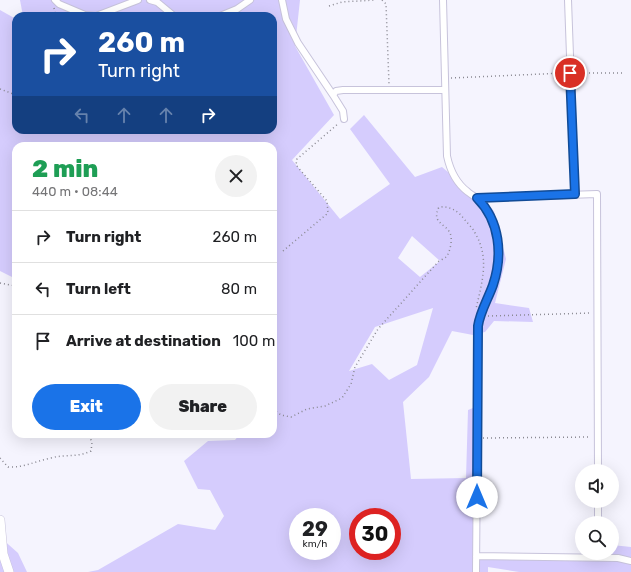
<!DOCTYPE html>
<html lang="en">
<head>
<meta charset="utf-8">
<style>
	body { margin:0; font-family:Rubik,sans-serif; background:#f2f2f2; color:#202124; height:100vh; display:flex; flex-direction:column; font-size:15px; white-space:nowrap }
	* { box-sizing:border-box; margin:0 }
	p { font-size:13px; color:#757577 }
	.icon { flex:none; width:22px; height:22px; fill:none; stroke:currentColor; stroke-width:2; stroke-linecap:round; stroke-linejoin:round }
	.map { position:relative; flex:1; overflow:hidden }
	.sheet { position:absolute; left:12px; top:142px; width:265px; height:296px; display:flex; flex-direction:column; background:#fff; border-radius:12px; box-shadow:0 4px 16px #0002 }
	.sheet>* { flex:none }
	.hud { position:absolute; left:12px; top:12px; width:265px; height:122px; border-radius:12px; box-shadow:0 4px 16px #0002; background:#1a4fa0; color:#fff; overflow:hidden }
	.buttons { position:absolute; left:575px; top:464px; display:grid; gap:8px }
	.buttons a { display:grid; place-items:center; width:44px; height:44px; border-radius:50%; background:#fff; box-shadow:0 4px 16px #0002; font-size:20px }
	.speed { position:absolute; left:289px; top:508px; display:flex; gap:8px; font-size:20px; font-weight:700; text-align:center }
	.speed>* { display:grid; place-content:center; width:52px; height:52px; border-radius:50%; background:#fff; box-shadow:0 4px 16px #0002; line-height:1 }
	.speed small { font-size:10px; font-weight:400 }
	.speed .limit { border:6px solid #d22; background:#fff; color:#111 }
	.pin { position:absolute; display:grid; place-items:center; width:34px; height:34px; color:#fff; margin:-17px; border:2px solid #fff; border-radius:50%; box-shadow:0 1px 4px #0007 }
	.me { position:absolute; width:44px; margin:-22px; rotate:0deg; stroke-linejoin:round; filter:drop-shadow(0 0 3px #0008) }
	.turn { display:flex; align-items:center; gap:14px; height:84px; padding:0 20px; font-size:18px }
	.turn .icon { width:52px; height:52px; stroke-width:2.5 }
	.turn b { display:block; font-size:28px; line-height:34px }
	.lanes { display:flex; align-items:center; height:38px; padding:0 20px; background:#0003; justify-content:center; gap:20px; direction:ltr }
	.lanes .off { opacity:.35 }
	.round { display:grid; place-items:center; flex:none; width:42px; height:42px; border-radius:21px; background:#f2f2f2 }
	.summary { display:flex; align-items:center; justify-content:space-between; height:68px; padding:0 20px }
	h1 { font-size:24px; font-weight:800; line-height:30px; color:#1e9e55 }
	.button { display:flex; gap:8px; margin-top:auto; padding:8px 20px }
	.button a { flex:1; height:46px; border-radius:24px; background:#1a73e8; color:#fff; font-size:16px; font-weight:800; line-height:46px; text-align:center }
	.button a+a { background:#f2f2f2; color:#202124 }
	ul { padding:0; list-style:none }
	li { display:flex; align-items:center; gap:12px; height:52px; padding:0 20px; border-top:1px solid #e0e0e0 }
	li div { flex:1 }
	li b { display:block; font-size:15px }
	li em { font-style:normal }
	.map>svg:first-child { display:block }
</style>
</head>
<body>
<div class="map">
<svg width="631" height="572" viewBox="0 0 631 572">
	<rect width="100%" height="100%" fill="#f5f4fe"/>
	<!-- green -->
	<path fill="#d5ccfd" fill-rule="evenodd" d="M20,0H300L295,46L334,115L292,160L340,219L390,184L350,129L364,115L415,177L442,167L494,211L506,259L495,303L529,308L533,322L494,321L485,332L473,335L452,331L429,377L403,402L411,479L466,478L468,410L473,408L479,438L474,555L587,559L596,553H612V545L631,547V572H519L488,567V572H88L98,570L178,524L215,530L224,516L210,490L198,489L184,461L208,441L235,440L240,434H273V146H16V279L0,271V10L16,19V130H273V16H23ZM412,236L440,261L420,277L398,258ZM433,308L417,365L389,380L372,364L349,371L375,327ZM298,517H332V551H298ZM358,517H392V551H358Z
		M0,537L18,553L27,572H0Z"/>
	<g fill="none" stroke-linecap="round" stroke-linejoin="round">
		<defs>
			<path id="street" d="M55,0L59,4L85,15L96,16L138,0
				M150,0L157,2L174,16
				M282,0L286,19L298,43L333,95
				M443,0L447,156C450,170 456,183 468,192C473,196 478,198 483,203C489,210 491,220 494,228C504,255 495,280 485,306C482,313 479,318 478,326L476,572
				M568,0L575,194
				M220,16L237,9L250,0
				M344,119L343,111L333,95L336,91L343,90H445
				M477,198L597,194L598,471
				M598,501V523
				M476,556L618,558L631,561"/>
			<path id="secondary" d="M0,520L3,554L9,572"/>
		</defs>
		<!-- street casing -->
		<use href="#street" stroke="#c7c3db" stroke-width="8"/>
		<!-- secondary casing -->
		<use href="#secondary" stroke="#c7c3db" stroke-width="10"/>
		<!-- path -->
		<path stroke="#8a8992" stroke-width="1.5" stroke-dasharray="1 3" stroke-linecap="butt" d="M382,0L386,4L389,84
			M329,6L342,2L375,0
			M54,8L56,16
			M577,73H625
			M451,78L565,73
			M0,89L16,95
			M283,251L328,213L327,201L296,165L297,159L339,123
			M0,283L16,286
			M488,316L592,313
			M273,409L281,415L291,417L307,409L325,406L342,398L351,384L355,367L378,329L438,262C440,260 444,259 446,257C450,253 453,239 450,233C445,223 431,223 439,207C451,206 458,211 465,220C468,224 473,228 475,233C490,258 482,282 476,309
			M483,438L591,437
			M0,458L8,467C23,468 36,461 51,458C65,454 76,458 91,451L92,443L89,434"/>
		<!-- street -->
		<use href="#street" stroke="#fff" stroke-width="6"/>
		<!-- secondary -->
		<use href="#secondary" stroke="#fff" stroke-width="9"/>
	</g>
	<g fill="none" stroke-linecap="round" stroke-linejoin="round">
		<defs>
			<path id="route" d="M477,497L478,326C480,312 488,299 493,285C503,255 500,221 477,198L575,194L570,73"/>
		</defs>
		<!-- route casing -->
		<use href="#route" stroke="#114b97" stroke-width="10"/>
		<!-- route -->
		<use href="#route" stroke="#1a73e8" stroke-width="7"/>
	</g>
</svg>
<div class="buttons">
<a><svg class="icon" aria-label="sound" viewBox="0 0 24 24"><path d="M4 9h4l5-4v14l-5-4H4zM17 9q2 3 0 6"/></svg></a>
<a><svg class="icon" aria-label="search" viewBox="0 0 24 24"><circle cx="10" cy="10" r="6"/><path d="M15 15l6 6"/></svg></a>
</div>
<div class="speed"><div>29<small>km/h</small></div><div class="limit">30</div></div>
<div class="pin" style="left:570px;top:73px;background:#d93025"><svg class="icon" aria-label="arrive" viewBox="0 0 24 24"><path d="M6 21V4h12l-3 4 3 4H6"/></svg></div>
<svg class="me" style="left:477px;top:497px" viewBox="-20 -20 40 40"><circle r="19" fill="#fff"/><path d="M0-13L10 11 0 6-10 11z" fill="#1a73e8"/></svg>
<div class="hud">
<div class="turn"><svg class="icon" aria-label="right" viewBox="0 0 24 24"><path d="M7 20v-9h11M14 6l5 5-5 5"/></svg><div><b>260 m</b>Turn right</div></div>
<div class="lanes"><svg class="icon off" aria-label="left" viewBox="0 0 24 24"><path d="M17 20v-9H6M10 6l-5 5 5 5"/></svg><svg class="icon off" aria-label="ahead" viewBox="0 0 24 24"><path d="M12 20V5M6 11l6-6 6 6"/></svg><svg class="icon off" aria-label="ahead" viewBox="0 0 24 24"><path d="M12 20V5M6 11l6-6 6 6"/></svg><svg class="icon" aria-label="right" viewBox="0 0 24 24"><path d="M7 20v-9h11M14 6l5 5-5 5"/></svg></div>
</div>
<section class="sheet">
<div class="summary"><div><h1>2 min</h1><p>440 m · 08:44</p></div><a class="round"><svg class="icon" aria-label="close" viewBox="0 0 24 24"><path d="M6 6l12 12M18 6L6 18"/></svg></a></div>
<ul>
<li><svg class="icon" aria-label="right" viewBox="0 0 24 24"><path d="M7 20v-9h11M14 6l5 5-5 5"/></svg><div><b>Turn right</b></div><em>260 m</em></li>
<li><svg class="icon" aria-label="left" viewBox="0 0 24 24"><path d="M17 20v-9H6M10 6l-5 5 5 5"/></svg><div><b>Turn left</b></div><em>80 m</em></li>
<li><svg class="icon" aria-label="arrive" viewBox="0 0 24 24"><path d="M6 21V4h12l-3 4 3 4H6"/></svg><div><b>Arrive at destination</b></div><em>100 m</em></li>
</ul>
<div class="button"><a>Exit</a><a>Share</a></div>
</section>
</div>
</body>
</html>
